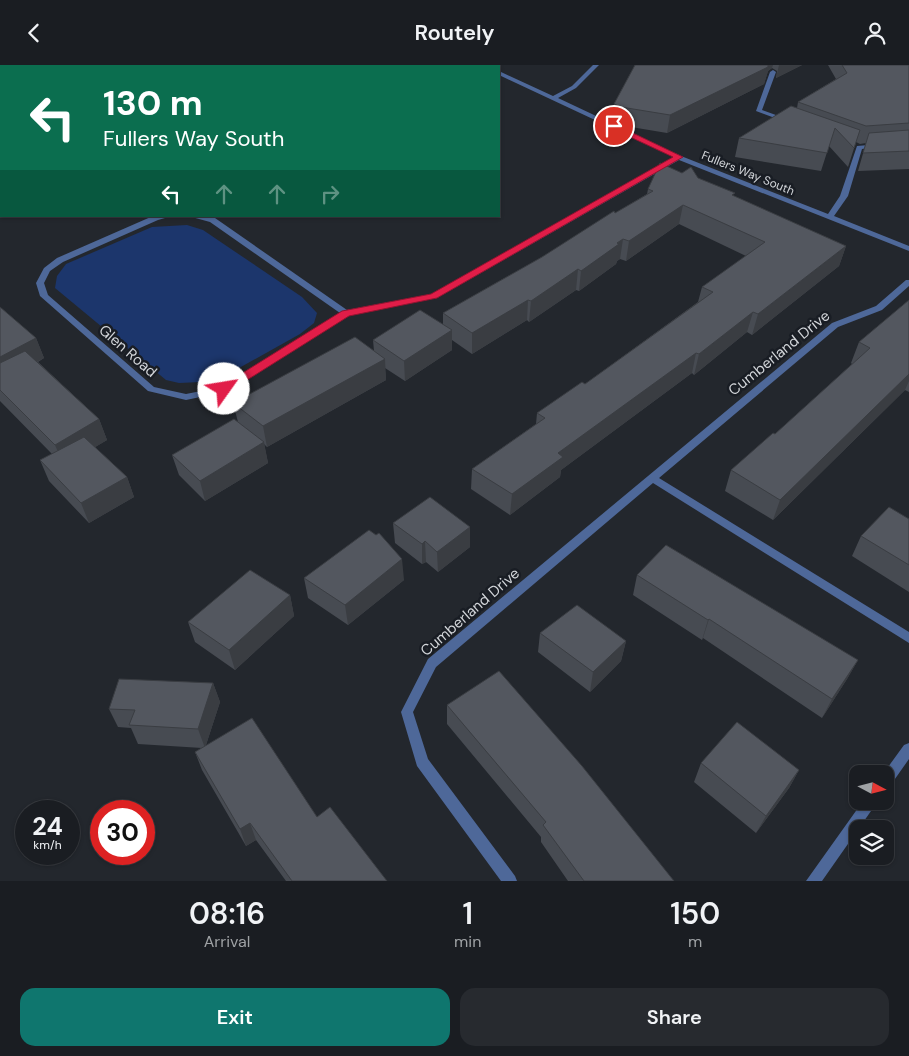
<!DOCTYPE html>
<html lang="en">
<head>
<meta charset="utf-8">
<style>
	body { margin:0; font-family:"DM Sans",sans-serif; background:#272a2f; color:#f1f3f6; height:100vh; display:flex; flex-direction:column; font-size:19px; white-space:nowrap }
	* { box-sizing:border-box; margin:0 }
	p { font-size:16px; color:#9fa2a5 }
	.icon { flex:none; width:28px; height:28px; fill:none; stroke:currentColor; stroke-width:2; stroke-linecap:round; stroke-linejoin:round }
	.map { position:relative; height:816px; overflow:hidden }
	.sheet { display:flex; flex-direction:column; background:#1a1d22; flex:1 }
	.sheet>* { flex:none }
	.hud { position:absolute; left:0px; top:0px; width:500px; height:152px; box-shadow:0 1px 4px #0004,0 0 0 1px #383b40; background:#0b6e4f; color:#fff; overflow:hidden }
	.needle { width:32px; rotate:97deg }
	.tools { position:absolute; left:849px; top:700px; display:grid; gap:10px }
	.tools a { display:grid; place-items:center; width:45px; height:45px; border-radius:10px; background:#1a1d22; box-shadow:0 1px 4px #0004,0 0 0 1px #383b40; font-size:25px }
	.speed { position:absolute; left:15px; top:735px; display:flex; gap:10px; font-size:25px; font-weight:700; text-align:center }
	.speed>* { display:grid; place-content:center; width:65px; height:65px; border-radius:50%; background:#1a1d22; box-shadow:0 1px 4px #0004,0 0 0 1px #383b40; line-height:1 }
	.speed small { font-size:12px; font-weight:400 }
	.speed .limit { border:8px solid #d22; background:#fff; color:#111 }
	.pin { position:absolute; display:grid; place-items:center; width:42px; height:42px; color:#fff; margin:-21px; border:2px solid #fff; border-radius:50%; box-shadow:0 1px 5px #0007 }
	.me { position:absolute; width:55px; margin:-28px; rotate:58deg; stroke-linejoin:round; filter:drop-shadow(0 0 4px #0008) }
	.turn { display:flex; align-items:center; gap:18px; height:105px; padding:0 20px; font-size:22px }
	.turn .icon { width:65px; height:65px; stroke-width:2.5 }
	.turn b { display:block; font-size:35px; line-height:42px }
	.lanes { display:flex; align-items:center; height:48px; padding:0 20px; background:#0003; justify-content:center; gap:25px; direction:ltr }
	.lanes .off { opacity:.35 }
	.eta { display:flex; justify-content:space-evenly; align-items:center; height:85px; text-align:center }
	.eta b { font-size:30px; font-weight:600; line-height:35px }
	.action { display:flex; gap:10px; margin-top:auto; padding:10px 20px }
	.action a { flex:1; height:58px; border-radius:15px; background:#0f766e; color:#fff; font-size:20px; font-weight:600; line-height:58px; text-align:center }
	.action a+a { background:#272a2f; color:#f1f3f6 }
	header { display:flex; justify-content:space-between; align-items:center; height:65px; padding:0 20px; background:#1a1d22; font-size:22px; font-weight:600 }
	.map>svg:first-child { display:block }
</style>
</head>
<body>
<header><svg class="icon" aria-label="back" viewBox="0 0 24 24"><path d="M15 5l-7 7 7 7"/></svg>Routely<svg class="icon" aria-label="person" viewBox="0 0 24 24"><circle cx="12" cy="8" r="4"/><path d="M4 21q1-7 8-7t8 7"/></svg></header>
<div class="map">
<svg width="909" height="816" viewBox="0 0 909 816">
	<rect width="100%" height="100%" fill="#23272d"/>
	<!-- green -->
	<path fill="#1c366c" d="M187,160L203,165L302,232L317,248L314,258L300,269L223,312L201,317L179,318L166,315L55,223L57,211L66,199L152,162Z"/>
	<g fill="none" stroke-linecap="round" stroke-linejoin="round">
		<!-- lane -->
		<path fill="#4e6899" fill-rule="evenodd" d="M773,5L776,7L762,45L787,54V56H783L756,46L770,7Z"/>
		<!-- street -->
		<path fill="#4e6899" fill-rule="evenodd" d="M477,0H485L486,1H478Z
			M593,0H599L576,23L558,33L681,91L828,149L840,131L857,81L880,79V81L862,84L848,131L834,151L909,181V186L679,95L437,233L349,250L224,327L186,335L148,326L40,231L36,218L44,203L57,193L153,151H172L158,155L63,197L50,206L44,218L48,230L154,322L186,329L221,322L340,248L210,157L188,151H204L215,153L347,245L432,229L674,92L499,10V6L501,7L553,31L572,21Z
			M906,215H909V221L882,245L838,262L659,413L909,567V578L653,418L436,602L413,647L428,694L515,811L517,816H501L417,701L401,647L428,594L832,258L876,241Z
			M909,678V694L890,721L885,723V709H883L904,680Z
			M863,736H878L822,816H806Z"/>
	</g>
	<!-- wall -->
	<path fill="#474b52" d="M0,0L1,1V93L0,92Z
		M635,0H802L776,13L777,6L772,3L768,6L764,19L667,68L619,60L612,56L614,39Z
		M828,0H909V104L858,106L866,78L860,79L856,77L848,102L829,81L821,106L735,92L739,73L797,43L798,37L836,14Z
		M682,108L698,113L734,131L846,181L839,201L752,270L747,267L694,310L692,308L561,405L560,412L510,450L471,424L472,404L536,359L537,348L585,319L698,237L702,222L746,191L679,159L626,196L620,194L617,196L616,199L579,226L576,225L529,257L527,255L472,289L452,275V285L405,316L385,303L386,315L267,382L264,379L268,398L205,436L179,410L172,390L238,357L233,338L374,286L373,275L443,259V248L542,192L647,129L648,124Z
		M909,235V327L905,325L773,455L725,426L731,405L775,369L852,299L851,298L859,277Z
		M0,242L36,273L44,293L38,297L99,354L107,375L95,382L127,412L134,432L89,458L49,416L40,395L52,389L0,336Z
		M909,454V527L852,491L861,471Z
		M393,458L470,462V482L438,507L426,497L422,499L395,478Z
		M376,470L404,515L348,560L308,533L304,513Z
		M637,510L858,595L847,614L822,653L703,573L702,575L633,530Z
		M290,530L294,551L235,605L195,577L188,557Z
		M540,568L626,576L621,596L590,627L538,587Z
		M213,618L220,637L206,680L317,752L387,816H286L256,775L246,781L202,705L195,687L202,683L138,679L131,663L118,662L109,644Z
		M447,640L674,816H568L541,777V772L447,659Z
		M701,698L799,705L789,723L756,768L694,717Z"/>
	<!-- shaded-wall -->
	<path fill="#3a3d42" d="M259,0H267V1H255Z
		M768,0H773L772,3L768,6L764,19L667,68L670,50Z
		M779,0H802L776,13Z
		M683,140L679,159L626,196L629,176Z
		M623,174L620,194L617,196L616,199L579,226L581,206Z
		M846,181L839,201L752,270L758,249Z
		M578,204L576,225L529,257L531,236Z
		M528,235L527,255L472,289V268Z
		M753,247L747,267L694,310L699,289Z
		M452,265V285L405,316L404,296Z
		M36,273L44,293L7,313L0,298V292Z
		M696,288L692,308L561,405L560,412L510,450L512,429L558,388Z
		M385,294L386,315L267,382L263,361Z
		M909,309V316L905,325L773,455L780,435Z
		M99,354L107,375L64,401L55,380Z
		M264,377L268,398L205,436L200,416Z
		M127,412L134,432L89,458L81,438Z
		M470,462V482L438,507L437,487Z
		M425,476L426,497L422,499V479Z
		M402,494L404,515L348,560L345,540Z
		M290,530L294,551L235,605L229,585Z
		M709,554L703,573L702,575L708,555Z
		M626,576L621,596L590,627L593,607Z
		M858,595L847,614L822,653L832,634Z
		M213,618L220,637L205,683L198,664Z
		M799,705L789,723L756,768L766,751Z
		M250,758L256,775L246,781L240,764Z"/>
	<!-- building -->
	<path fill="#53575f" stroke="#3a3d42" d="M0,0H14L15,1H1V81L0,80Z
		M40,0H259L255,1H36Z
		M635,0H768V2L670,50L621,42L614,39Z
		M842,0H909V58L866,61L798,37L847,8Z
		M791,41L860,65L854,83L835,63L827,88L739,73Z
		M909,65V86L863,88L869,68Z
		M660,98L682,108L691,102L698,113L735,128L732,130L846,181L758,249L753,247L699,289L696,288L558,388L563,392L512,429L472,404L545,353L537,348L582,317L585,319L713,227L702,222L765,177L683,140L629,176L623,174L617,178L619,179L581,206L578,204L531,236L528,235L472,268L443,248L542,192L614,146L615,148L653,126L648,124Z
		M909,235V309L780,435L731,405L773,368L775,369L870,283L859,277Z
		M0,242L36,273L0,292Z
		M420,245L452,265L404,296L373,275Z
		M355,272L385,294L263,361L233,338Z
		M25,286L99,354L55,380L0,325V298Z
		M234,354L264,377L200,416L172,390Z
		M84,372L127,412L81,438L40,395Z
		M430,432L470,462L437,487L425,476L422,479L393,458Z
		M889,442L909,454V500L861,471Z
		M369,465L376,470L379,468L402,494L345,540L304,513Z
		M666,480L858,595L832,634L709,554L708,555L637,510Z
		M250,505L290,530L229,585L188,557Z
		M577,540L626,576L593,607L540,568Z
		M499,606L582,701L674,816H584L543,760L546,757L447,640Z
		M119,614L213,618L198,664L129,660L135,645L109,644Z
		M252,653L317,752L330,742L387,816H292L250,758L240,764L195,687Z
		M737,657L799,705L766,751L701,698Z"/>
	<!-- route -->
	<path fill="#e11d48" stroke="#92132f" d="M614,59L683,92L437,233L349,251L228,327H220L219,324L220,322L342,246L431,229L673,92L611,63L610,61Z"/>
	<g text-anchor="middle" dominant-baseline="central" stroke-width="5" stroke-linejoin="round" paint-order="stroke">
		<!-- far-street labels -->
		<g font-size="12" fill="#d2d5d9" stroke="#191d24">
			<text transform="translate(748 108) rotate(22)">Fullers Way South</text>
		</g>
		<!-- street labels -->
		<g font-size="15" fill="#d2d5d9" stroke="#191d24">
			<text transform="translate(128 286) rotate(41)">Glen Road</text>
			<text transform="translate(779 288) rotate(-39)">Cumberland Drive</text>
			<text transform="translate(470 547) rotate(-41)">Cumberland Drive</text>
		</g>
	</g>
</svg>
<div class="tools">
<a><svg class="needle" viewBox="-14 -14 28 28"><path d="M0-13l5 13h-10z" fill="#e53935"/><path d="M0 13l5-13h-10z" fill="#9fa2a5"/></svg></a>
<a><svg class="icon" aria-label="layers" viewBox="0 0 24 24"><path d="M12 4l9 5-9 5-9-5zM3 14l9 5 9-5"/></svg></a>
</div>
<div class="speed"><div>24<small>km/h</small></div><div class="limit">30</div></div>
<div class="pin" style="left:614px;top:61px;background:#d93025"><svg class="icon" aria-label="arrive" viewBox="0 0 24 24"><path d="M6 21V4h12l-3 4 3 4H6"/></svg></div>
<svg class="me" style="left:224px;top:324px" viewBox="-20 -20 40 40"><circle r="19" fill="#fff"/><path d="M0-13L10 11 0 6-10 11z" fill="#e11d48"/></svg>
<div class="hud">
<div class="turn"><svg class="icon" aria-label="left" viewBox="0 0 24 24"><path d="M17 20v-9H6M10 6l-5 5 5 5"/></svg><div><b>130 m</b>Fullers Way South</div></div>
<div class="lanes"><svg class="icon" aria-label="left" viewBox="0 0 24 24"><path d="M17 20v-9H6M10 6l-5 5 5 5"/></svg><svg class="icon off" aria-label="ahead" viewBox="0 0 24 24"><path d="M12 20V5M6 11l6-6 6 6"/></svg><svg class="icon off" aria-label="ahead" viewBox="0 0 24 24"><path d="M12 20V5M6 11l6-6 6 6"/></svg><svg class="icon off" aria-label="right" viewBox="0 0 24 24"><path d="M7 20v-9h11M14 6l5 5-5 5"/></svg></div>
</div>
</div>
<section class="sheet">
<div class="eta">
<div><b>08:16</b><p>Arrival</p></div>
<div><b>1</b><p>min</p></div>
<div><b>150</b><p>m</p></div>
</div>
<div class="action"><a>Exit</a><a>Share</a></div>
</section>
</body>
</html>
